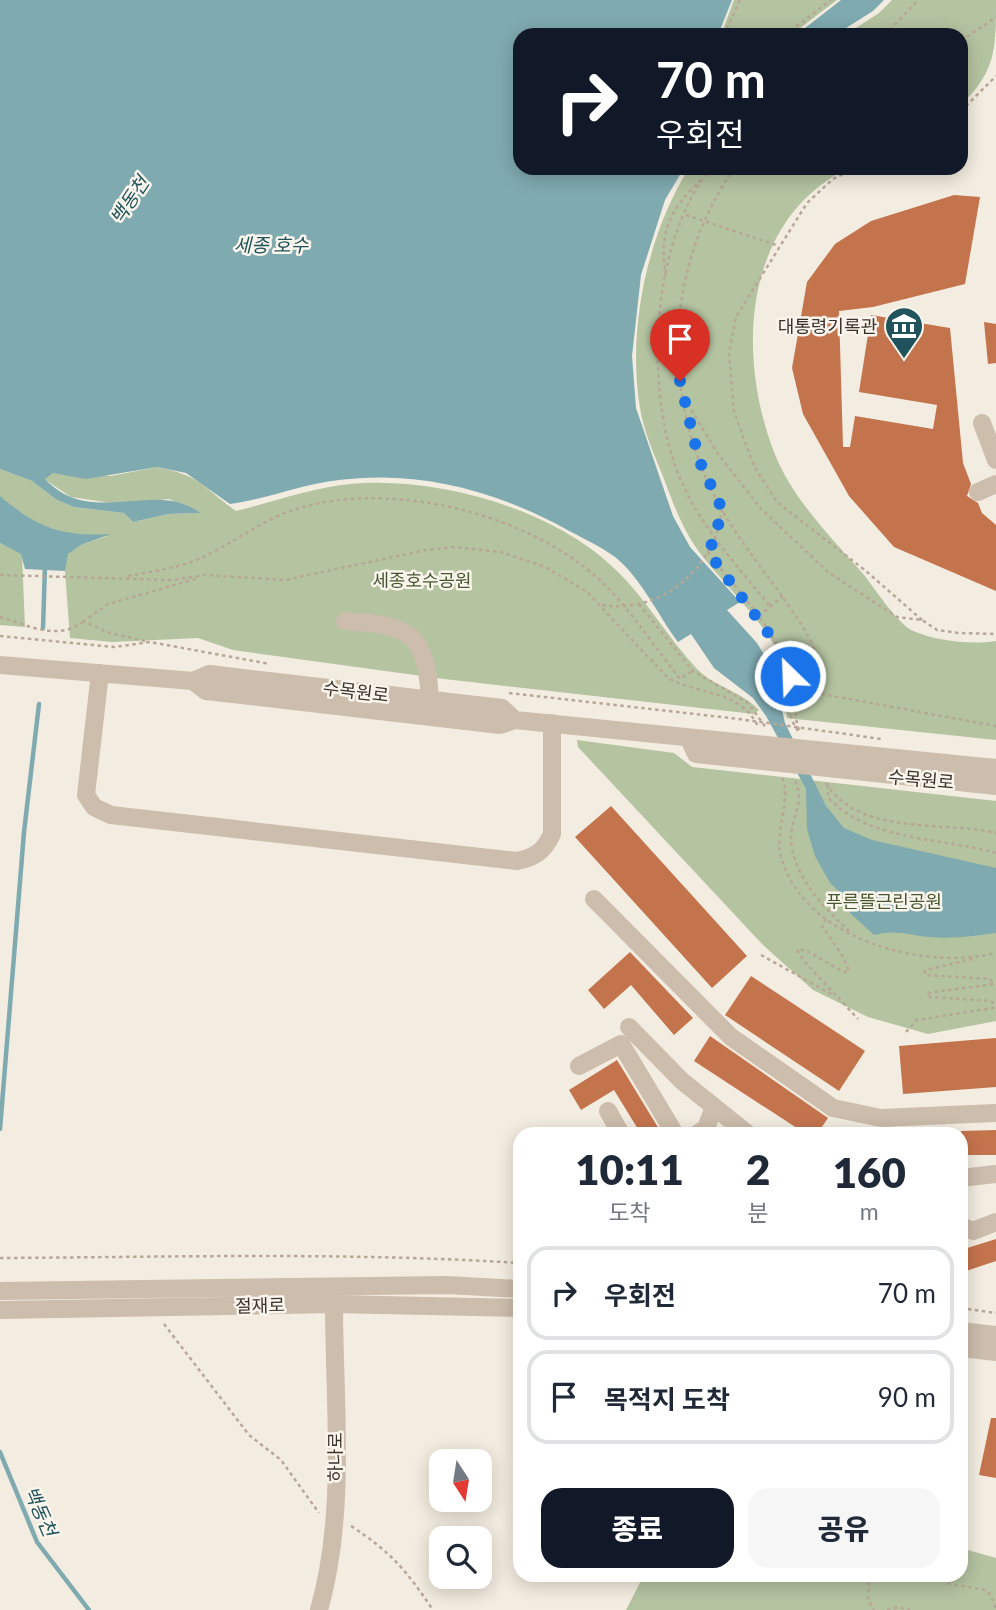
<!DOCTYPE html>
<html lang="ko">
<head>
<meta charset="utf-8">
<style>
	body { margin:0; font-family:Lato,"Noto Sans KR",sans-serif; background:#f6f6f7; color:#1f2937; height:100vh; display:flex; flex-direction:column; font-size:26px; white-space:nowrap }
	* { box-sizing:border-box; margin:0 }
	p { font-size:23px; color:#747a83 }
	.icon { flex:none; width:38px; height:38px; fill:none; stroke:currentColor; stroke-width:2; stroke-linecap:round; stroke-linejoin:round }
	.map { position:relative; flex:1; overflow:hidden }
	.drawer { position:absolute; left:513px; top:1127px; width:455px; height:455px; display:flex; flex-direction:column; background:#fff; border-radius:21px; box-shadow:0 4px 18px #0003 }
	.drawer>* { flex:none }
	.top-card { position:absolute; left:513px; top:28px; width:455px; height:147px; border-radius:21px; box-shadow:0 4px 18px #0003; background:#111827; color:#fff; overflow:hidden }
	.needle { width:46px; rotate:168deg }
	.buttons { position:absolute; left:429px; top:1449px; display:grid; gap:14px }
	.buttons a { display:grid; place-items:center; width:63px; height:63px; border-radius:14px; background:#fff; box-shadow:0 4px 18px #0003; font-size:35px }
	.pin { position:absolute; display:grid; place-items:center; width:60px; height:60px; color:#fff; margin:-72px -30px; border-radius:50% 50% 50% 0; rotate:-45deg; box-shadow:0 0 7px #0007 }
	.pin .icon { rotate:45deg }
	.me { position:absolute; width:77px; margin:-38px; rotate:336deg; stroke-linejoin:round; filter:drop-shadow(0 0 5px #0008) }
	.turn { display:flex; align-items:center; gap:24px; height:147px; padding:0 28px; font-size:32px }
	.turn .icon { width:91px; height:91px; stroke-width:2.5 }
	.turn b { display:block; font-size:49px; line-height:60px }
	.eta { display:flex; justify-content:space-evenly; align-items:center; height:119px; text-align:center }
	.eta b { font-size:42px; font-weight:800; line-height:49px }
	.button { display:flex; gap:14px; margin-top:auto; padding:14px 28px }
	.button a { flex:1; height:80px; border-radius:21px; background:#111827; color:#fff; font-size:28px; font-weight:800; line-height:80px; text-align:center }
	.button a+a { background:#f6f6f7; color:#1f2937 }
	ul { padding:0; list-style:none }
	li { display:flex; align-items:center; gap:21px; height:94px; margin:0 14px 10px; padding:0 14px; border:4px solid #e0e1e3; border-radius:21px }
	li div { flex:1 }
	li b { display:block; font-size:26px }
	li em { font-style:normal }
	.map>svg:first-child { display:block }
</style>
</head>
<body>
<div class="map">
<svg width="996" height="1610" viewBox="0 0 996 1610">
	<rect width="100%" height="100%" fill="#f3ece0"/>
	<!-- green -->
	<path fill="#b4c3a0" d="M734,0H837L791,35H721Z
		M892,0H996C996,49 996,71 961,105V35H845L879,13Z
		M689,168H848C743,221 736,353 774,452C792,499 832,538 864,575C875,589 898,624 913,631C937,641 970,645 996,641V740L787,718C784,703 789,686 785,671C775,628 719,582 695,546C681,525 673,503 664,479C655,456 644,433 640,408C627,330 647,235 689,168Z
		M157,467C202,476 202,487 236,511C273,502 311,488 350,484C436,476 553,508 616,570C647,600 668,638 697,669C713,686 741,691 759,710L754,714L444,679L233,650L198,638L112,642L70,638L65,571L67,554L81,545L107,536C61,536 35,527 0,497V469L32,481L57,500L74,507L124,513L133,522L168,514L198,513L169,499L118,504L71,497L44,479L53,473L111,476Z
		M0,543L22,554L25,627L0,625Z
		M577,740L674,753L692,767L996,801V1021L928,1034L868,1017L813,990L763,945L578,747Z
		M961,1548L996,1558V1610H626L644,1575H961Z"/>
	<!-- water -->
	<path fill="#7faab0" d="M0,0H732L718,35H520V168H684L665,200L641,275L632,356L636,408L673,516L690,547L740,602L727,610L757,643L772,668L785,723L826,806L844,828L872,840L996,868V933C974,936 952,939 929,937C908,935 895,929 874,935L850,913L848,900L830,883L815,856L807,829L806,789L766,716L753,698L714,668L691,634L678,642C657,614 642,579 615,557C600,546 580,537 564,528C493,490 419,470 339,480C302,484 267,499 230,504L186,473L157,467L86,479L53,473L45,479C92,529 154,478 200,513L168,514L133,522L124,513L74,507L57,500L32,481L0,469Z
		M841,0H884L873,11L835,35H796Z
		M0,496C37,528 63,537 111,534L81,545L68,554L65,571L25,569L21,554L0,543Z"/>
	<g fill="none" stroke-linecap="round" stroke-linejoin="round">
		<!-- stream -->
		<path stroke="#7faab0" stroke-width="4.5" d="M43,628L45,566
			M0,1129L24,832L39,704
			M0,1452L37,1542L89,1610"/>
	</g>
	<!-- building -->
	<path fill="#c4744d" d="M954,195L980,197L965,284L873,307L839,311L843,447H850L855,416L933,429L937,405L859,392L871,315L950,328L963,463L971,484L967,496L978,503L982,513L996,525V591L894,547L849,496L803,414L792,368L807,282L835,244L871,221Z
		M984,322L996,324V363L988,364Z
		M611,806L747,956L712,988L575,837Z
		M630,952L693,1018L674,1035L631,985L604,1009L588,990Z
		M751,976L865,1051L839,1091L725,1015Z
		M710,1036L828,1118L817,1134H806L694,1061Z
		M996,1038V1087L903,1094L899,1046Z
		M617,1060L662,1134H641L614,1090L581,1110L569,1090Z
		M996,1130V1155H961V1131Z
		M996,1239V1261L963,1272L961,1250Z
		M991,1418H996V1478L979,1475Z"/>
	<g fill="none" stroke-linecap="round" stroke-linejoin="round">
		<!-- path -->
		<path stroke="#b8a796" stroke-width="2.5" stroke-dasharray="3.5 3.5" stroke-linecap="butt" d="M724,35L740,0
			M785,35L831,0
			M885,35L918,0
			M961,41L996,17
			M961,111L996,76
			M711,168C649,243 643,399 683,485C704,530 739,568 770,606
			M734,168C668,265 660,384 712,491C738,545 782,589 811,641C819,660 824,673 821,694
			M855,168L833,179L807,203L736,317L729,352L734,412L754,466L777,502L866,571L922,620
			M686,215L779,246
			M666,276C658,233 670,209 701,180
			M684,398L718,454L761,509L828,572L897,617L922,620L937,630L959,633L996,634
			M708,552C734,587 769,622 786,662C797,686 780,711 800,733
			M0,575L172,580L205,575L285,580L426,550L454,547L501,552L545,567L586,591L668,678C703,697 739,688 759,728
			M128,576C149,572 171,569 191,562C229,548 260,519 300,508C397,479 542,517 611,591C636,618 657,650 680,679L693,671
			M639,604L693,671L748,703L767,729
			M602,605C662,614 714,569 722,510
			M759,616L783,596
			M0,617C28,625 58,642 84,621
			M0,636L114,647L150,642L270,664
			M145,641L106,632L84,621L108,604L199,578
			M509,693L739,719L881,739
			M799,730C794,714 792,698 811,692L996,726
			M782,778C792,800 774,830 781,857C804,939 922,971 996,953
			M795,781C806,803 790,818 791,840C793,876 824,908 849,931
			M826,783C860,837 942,820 996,833
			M828,785V798C871,842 940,837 996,853
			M826,919L822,926L844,958L849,971L843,972L806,950H797L804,961L858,1019
			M761,955L833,995
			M906,1032L917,1020L993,1008L994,1004L991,1001L930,997L927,993L994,984L990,979L925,975V971L930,969L973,959
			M0,1258C174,1257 346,1252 520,1263
			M961,1308L996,1313
			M164,1324L249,1435L281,1460L319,1513
			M351,1526C391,1552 406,1570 433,1610
			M869,1575L868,1600L874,1610
			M936,1575L950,1584L985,1590L991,1595L996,1610
			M887,1610L899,1607L910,1610"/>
		<!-- minor -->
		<path stroke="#ccbdac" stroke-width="18" d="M982,423L996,460
			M978,492L996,484
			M345,621C409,625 426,632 430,699
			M0,665L193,681L209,674L502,708L515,720
			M100,673L86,795L94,807L111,815L517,861C536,857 544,851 552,834V723
			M193,681L206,691L500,725L515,720L996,768
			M689,739L696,754L996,786
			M594,899L731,1037L833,1108L881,1118L996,1113
			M629,1027L682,1081L748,1134
			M579,1066L621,1044L675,1134
			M608,1111L621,1134
			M697,1134L706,1128L714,1107
			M961,1178L996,1174
			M961,1226L973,1231L996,1222
			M0,1291L447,1285L520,1289
			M0,1310L334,1304L520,1308
			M961,1331L996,1335
			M961,1348L996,1352
			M319,1610C347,1511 334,1405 334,1304"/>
	</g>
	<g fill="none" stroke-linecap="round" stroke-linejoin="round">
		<!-- route -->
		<path stroke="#1a73e8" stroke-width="12" stroke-dasharray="0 21.6" d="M680,381L699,460L722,509L715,538L708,552L778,646L790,676"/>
	</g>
	<!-- icons -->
	<defs>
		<symbol id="museum-pin" viewBox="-11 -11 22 30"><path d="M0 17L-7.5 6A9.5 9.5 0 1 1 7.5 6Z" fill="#20535b" stroke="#faf5ed"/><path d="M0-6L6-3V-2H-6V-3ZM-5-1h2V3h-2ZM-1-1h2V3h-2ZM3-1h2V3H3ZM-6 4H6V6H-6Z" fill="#fff"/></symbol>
	</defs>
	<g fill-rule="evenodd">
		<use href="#museum-pin" x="882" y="304" width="44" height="60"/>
	</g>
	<g text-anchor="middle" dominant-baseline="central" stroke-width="5" stroke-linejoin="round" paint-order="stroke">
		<!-- poi labels -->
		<g font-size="18" fill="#3a312b" stroke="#faf5ed" text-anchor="end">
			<text x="877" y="326">대통령기록관</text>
		</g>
		<!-- park labels -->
		<g font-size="18" fill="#45582f" stroke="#faf5ed">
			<text x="422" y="580">세종호수공원</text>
			<text x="884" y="901">푸른뜰근린공원</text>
		</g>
		<!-- street labels -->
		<g font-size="18" fill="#3a312b" stroke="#faf5ed">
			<text transform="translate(356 691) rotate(7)">수목원로</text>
			<text transform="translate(921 779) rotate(5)">수목원로</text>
			<text transform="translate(260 1305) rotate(-1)">절재로</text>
			<text transform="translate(335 1457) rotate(-90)">하나로</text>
		</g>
		<!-- water labels -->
		<g font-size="19" font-style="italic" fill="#20535b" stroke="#faf5ed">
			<text transform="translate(129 200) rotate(-56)">백동천</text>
			<text x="271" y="244">세종 호수</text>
			<text transform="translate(41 1511) rotate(66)">백동천</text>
		</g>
	</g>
</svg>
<div class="buttons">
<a><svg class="needle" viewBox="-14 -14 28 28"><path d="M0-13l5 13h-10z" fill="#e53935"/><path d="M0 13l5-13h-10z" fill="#747a83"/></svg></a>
<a><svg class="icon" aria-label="search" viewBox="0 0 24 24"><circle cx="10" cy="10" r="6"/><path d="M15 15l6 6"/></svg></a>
</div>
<div class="pin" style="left:680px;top:381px;background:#d93025"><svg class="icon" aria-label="arrive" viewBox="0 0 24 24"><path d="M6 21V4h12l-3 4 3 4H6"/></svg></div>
<svg class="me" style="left:790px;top:676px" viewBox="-20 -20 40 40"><circle r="17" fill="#1a73e8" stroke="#fff" stroke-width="3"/><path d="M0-11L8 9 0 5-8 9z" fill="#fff"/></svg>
<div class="top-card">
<div class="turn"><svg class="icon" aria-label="right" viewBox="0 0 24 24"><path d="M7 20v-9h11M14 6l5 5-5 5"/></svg><div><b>70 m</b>우회전</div></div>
</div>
<section class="drawer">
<div class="eta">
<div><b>10:11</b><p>도착</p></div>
<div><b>2</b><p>분</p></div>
<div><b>160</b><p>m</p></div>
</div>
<ul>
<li><svg class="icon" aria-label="right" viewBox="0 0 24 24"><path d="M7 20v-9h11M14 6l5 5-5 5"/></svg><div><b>우회전</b></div><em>70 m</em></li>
<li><svg class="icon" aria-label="arrive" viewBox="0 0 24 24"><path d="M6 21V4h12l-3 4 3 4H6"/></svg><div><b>목적지 도착</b></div><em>90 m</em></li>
</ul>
<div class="button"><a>종료</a><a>공유</a></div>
</section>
</div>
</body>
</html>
